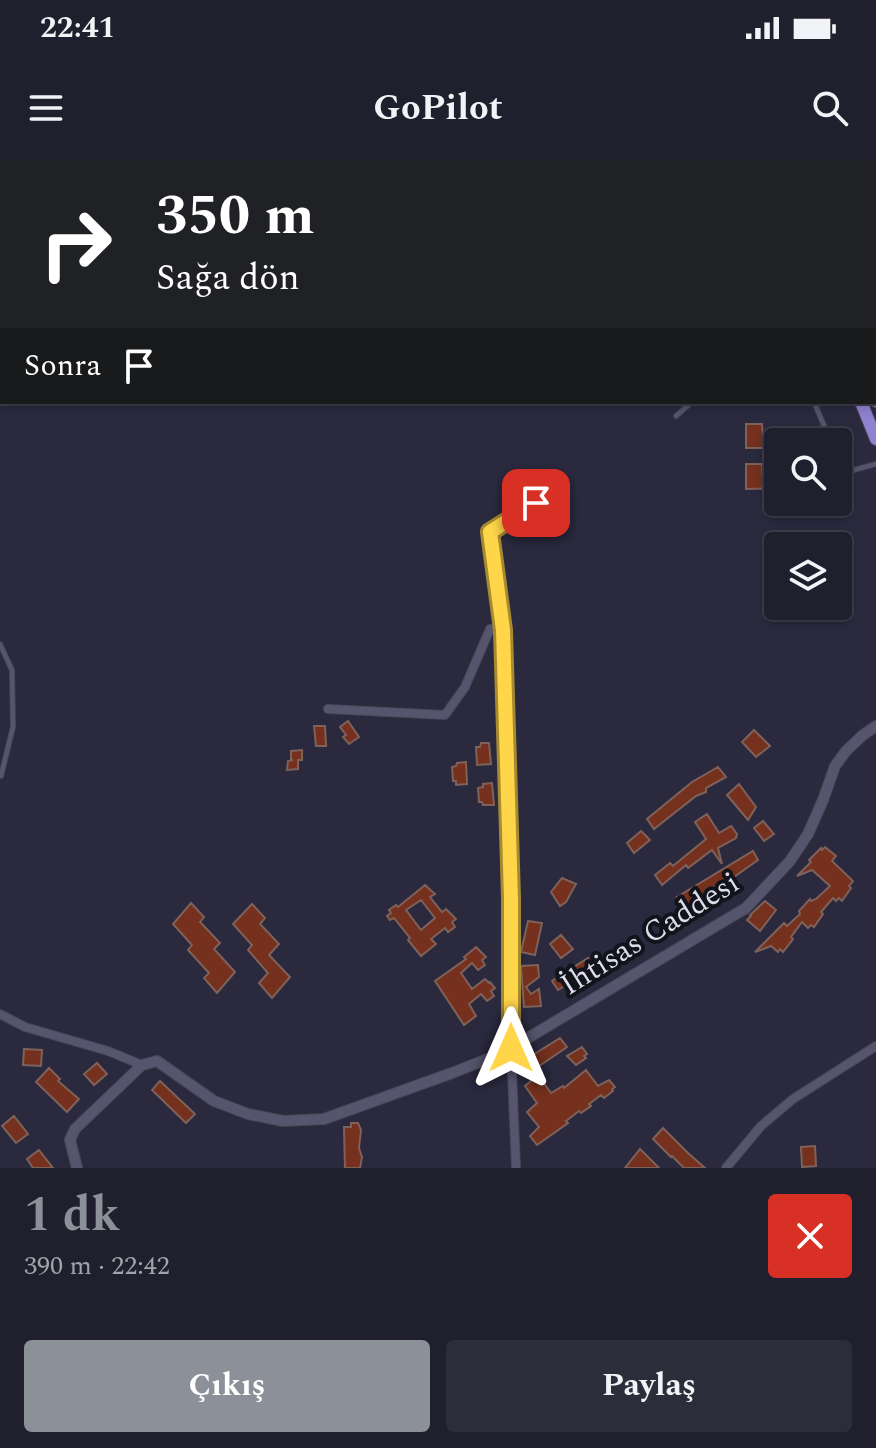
<!DOCTYPE html>
<html lang="tr">
<head>
<meta charset="utf-8">
<style>
	body { margin:0; font-family:Spectral,serif; background:#2d2c3a; color:#f1f3f6; height:100vh; display:flex; flex-direction:column; font-size:30px; white-space:nowrap }
	* { box-sizing:border-box; margin:0 }
	p { font-size:26px; color:#a2a2aa }
	.icon { flex:none; width:44px; height:44px; fill:none; stroke:currentColor; stroke-width:2; stroke-linecap:round; stroke-linejoin:round }
	.map { position:relative; height:1008px; overflow:hidden }
	.drawer { display:flex; flex-direction:column; background:#201f2e; flex:1 }
	.drawer>* { flex:none }
	.guide { position:absolute; left:0px; top:0px; width:876px; height:244px; box-shadow:0 4px 12px #0003,0 0 0 2px #3d3d4a; background:#202124; color:#fff; overflow:hidden }
	.controls { position:absolute; left:764px; top:268px; display:grid; gap:16px }
	.controls a { display:grid; place-items:center; width:88px; height:88px; border-radius:8px; background:#201f2e; box-shadow:0 4px 12px #0003,0 0 0 2px #3d3d4a; font-size:40px }
	.pin { position:absolute; display:grid; place-items:center; width:68px; height:68px; color:#fff; margin:-34px; border-radius:16px; box-shadow:0 4px 12px #0006 }
	.me { position:absolute; width:88px; margin:-44px; rotate:0deg; stroke-linejoin:round; filter:drop-shadow(0 0 6px #0008) }
	.turn { display:flex; align-items:center; gap:28px; height:168px; padding:0 24px; font-size:36px }
	.turn .icon { width:104px; height:104px; stroke-width:2.5 }
	.turn b { display:block; font-size:56px; line-height:68px }
	.then { display:flex; align-items:center; height:76px; padding:0 24px; background:#0003; gap:16px; font-size:30px }
	.round { display:grid; place-items:center; flex:none; width:84px; height:84px; border-radius:8px; background:#2d2c3a }
	.headline { display:flex; align-items:center; justify-content:space-between; height:136px; padding:0 24px }
	h1 { font-size:48px; font-weight:700; line-height:60px; color:#8c9099 }
	.primary-button { display:flex; gap:16px; margin-top:auto; padding:16px 24px }
	.primary-button a { flex:1; height:92px; border-radius:8px; background:#8c9099; color:#fff; font-size:32px; font-weight:700; line-height:92px; text-align:center }
	.primary-button a+a { background:#2d2c3a; color:#f1f3f6 }
	.status { display:flex; justify-content:space-between; align-items:center; height:56px; padding:0 40px; background:#201f2e; direction:ltr }
	.status svg { height:22px; fill:currentColor }
	header { display:flex; justify-content:space-between; align-items:center; height:104px; padding:0 24px; background:#201f2e; font-size:36px; font-weight:700 }
	.map>svg:first-child { display:block }
</style>
</head>
<body>
<div class="status"><b>22:41</b><svg viewBox="0 0 49 12"><path d="M0 12V9h3v3zM5 12V6h3v6zM10 12V3h3v9zM15 12V0h3v12zM26 1h20v11H26zM47 4h2v5h-2z"/></svg></div>
<header><svg class="icon" aria-label="menu" viewBox="0 0 24 24"><path d="M4 6h16M4 12h16M4 18h16"/></svg>GoPilot<svg class="icon" aria-label="search" viewBox="0 0 24 24"><circle cx="10" cy="10" r="6"/><path d="M15 15l6 6"/></svg></header>
<div class="map">
<svg width="876" height="1008" viewBox="0 0 876 1008">
	<rect width="100%" height="100%" fill="#2a293e"/>
	<!-- building -->
	<path fill="#75301e" stroke="#7e625a" stroke-width="2" fill-rule="evenodd" d="M746,264H762L763,277H778V288H746Z
		M746,304H762L763,318H778V328L746,329Z
		M348,561L359,577L349,584L343,577L346,575L340,567Z
		M314,566H325L326,586H316Z
		M754,570L770,586L756,597L742,582Z
		M481,583H489L491,604L477,605L476,587H480Z
		M302,590V600H298V609L287,610L288,601L293,600H291V591Z
		M466,602L467,624L456,625V621H453L452,607L456,606L457,603Z
		M718,607L726,617L706,628V632L696,636L654,669L647,659L692,622Z
		M492,623L494,645H483L482,642H479L478,628L483,627V624Z
		M739,624L756,647L748,660L727,635Z
		M707,654L719,673L731,666L737,674L736,678L718,688L722,704L712,690L688,708L686,705L662,725L655,715L670,703L673,706L706,679L695,662Z
		M763,661L774,674L764,681L754,668Z
		M641,671L650,680L634,693L627,683Z
		M825,687L836,696L832,701L853,721L849,726L851,728L842,741L839,738L836,741L833,738L821,752L823,754L814,767L811,765L808,768L802,762L791,777L793,779L783,792L780,789L778,792L771,786L755,792L784,763L787,766L800,754L799,751L810,739L811,741L816,739L830,726L812,710L797,716L811,702L809,700L821,688L822,690Z
		M753,691L758,700L727,722L726,719L684,747L677,737Z
		M562,718L576,724L566,742L560,746L551,732Z
		M425,725L435,734L430,737L442,752L446,749L456,759L452,762L455,767L448,772L445,768L431,779L436,784L421,796L408,780L410,778L394,758L390,760L387,756L391,753L389,750L396,745L398,747ZM421,740L435,758L421,770L406,750Z
		M765,741L776,750L760,771L747,760L751,756L750,755Z
		M191,743L204,757L200,762L220,783L214,789L235,812L217,833L204,818L209,813L188,790L192,785L173,764Z
		M252,744L265,758L260,764L279,784L269,795L290,817L272,838L259,823L268,813L248,790L252,785L233,764Z
		M528,761L542,763L535,795L521,792Z
		M561,775L573,789L561,798L550,784Z
		M476,787L486,797L482,800L485,805L478,810L472,803L461,813L472,829L485,819L489,823L490,822L495,828L491,831L494,836L487,841L481,834L469,844L476,856L464,865L435,821L466,799L464,797Z
		M588,798L594,808L558,830L552,821Z
		M538,805L539,817L526,827L531,834L539,829L541,846L524,847L521,806Z
		M560,878L567,887L532,911L525,902L529,899L528,898Z
		M582,887L587,894L584,896L586,898L576,905L567,896Z
		M24,889L42,890L41,906L23,905Z
		M97,903L107,914L94,925L84,914Z
		M49,908L60,919L58,921L79,939L67,952L36,922Z
		M586,910L598,926L609,920L615,927L612,929L613,931L604,938L601,935L589,944L591,946L581,953L579,951L566,961L568,963L537,985L530,976L539,967L527,952L537,943L525,926L538,915L551,933L563,926L564,928Z
		M160,921L195,954L186,963L152,930Z
		M14,956L28,974L16,983L2,966Z
		M351,963H358L361,970L359,988L362,997L360,1008H345L344,967H351Z
		M663,968L688,993L705,1008H684L672,996L671,997L653,979Z
		M815,986L816,1006L802,1007L801,987Z
		M640,989L659,1008H625Z
		M39,990L53,1008H33L27,999Z"/>
	<g fill="none" stroke-linecap="round" stroke-linejoin="round">
		<defs>
			<path id="service" d="M255,0V2
				M477,0V2
				M814,242L831,282
				M0,243L2,241
				M676,256L692,242
				M838,300L843,313L876,304
				M0,484L12,510L13,567L1,616"/>
			<path id="minor" d="M328,549L445,555L465,527L490,469L503,470
				M0,854L25,867L108,891L142,905
				M516,1008L511,888V739L503,470L490,372L559,329
				M726,1008L761,966L793,939L876,886"/>
			<path id="tertiary" d="M77,1008L70,980L75,969L142,905L157,901L214,941L248,954L283,961L324,959L452,913L495,896L511,888L746,748L790,701L808,674L823,640L835,606L846,591L863,575L876,566"/>
			<path id="trunk" d="M761,0L762,2
				M776,0L777,2
				M874,237L876,241
				M861,242L876,279"/>
		</defs>
		<!-- service casing -->
		<use href="#service" stroke="#484658" stroke-width="6"/>
		<!-- minor casing -->
		<use href="#minor" stroke="#484658" stroke-width="10"/>
		<!-- tertiary casing -->
		<use href="#tertiary" stroke="#484658" stroke-width="12"/>
		<!-- trunk casing -->
		<use href="#trunk" stroke="#484658" stroke-width="14"/>
		<!-- service -->
		<use href="#service" stroke="#57556d" stroke-width="4"/>
		<!-- minor -->
		<use href="#minor" stroke="#57556d" stroke-width="8"/>
		<!-- tertiary -->
		<use href="#tertiary" stroke="#57556d" stroke-width="10"/>
		<!-- trunk -->
		<use href="#trunk" stroke="#9282d2" stroke-width="12"/>
	</g>
	<g fill="none" stroke-linecap="round" stroke-linejoin="round">
		<defs>
			<path id="route" d="M511,888V739L503,470L490,372L536,343"/>
		</defs>
		<!-- route casing -->
		<use href="#route" stroke="#a68a30" stroke-width="20"/>
		<!-- route -->
		<use href="#route" stroke="#ffd54a" stroke-width="14"/>
	</g>
	<g text-anchor="middle" dominant-baseline="central" stroke-width="8" stroke-linejoin="round" paint-order="stroke">
		<!-- street labels -->
		<g font-size="30" fill="#dfdeec" stroke="#13131c">
			<text transform="translate(650 774) rotate(-32)">İhtisas Caddesi</text>
		</g>
	</g>
</svg>
<div class="controls">
<a><svg class="icon" aria-label="search" viewBox="0 0 24 24"><circle cx="10" cy="10" r="6"/><path d="M15 15l6 6"/></svg></a>
<a><svg class="icon" aria-label="layers" viewBox="0 0 24 24"><path d="M12 4l9 5-9 5-9-5zM3 14l9 5 9-5"/></svg></a>
</div>
<div class="pin" style="left:536px;top:343px;background:#d93025"><svg class="icon" aria-label="arrive" viewBox="0 0 24 24"><path d="M6 21V4h12l-3 4 3 4H6"/></svg></div>
<svg class="me" style="left:511px;top:888px" viewBox="-20 -20 40 40"><path d="M0-17L14 15 0 8-14 15z" fill="#ffd54a" stroke="#fff" stroke-width="4"/></svg>
<div class="guide">
<div class="turn"><svg class="icon" aria-label="right" viewBox="0 0 24 24"><path d="M7 20v-9h11M14 6l5 5-5 5"/></svg><div><b>350 m</b>Sağa dön</div></div>
<div class="then">Sonra<svg class="icon" aria-label="arrive" viewBox="0 0 24 24"><path d="M6 21V4h12l-3 4 3 4H6"/></svg></div>
</div>
</div>
<section class="drawer">
<div class="headline"><div><h1>1 dk</h1><p>390 m · 22:42</p></div><a class="round" style="background:#d93025;color:#fff"><svg class="icon" aria-label="close" viewBox="0 0 24 24"><path d="M6 6l12 12M18 6L6 18"/></svg></a></div>
<div class="primary-button"><a>Çıkış</a><a>Paylaş</a></div>
</section>
</body>
</html>
